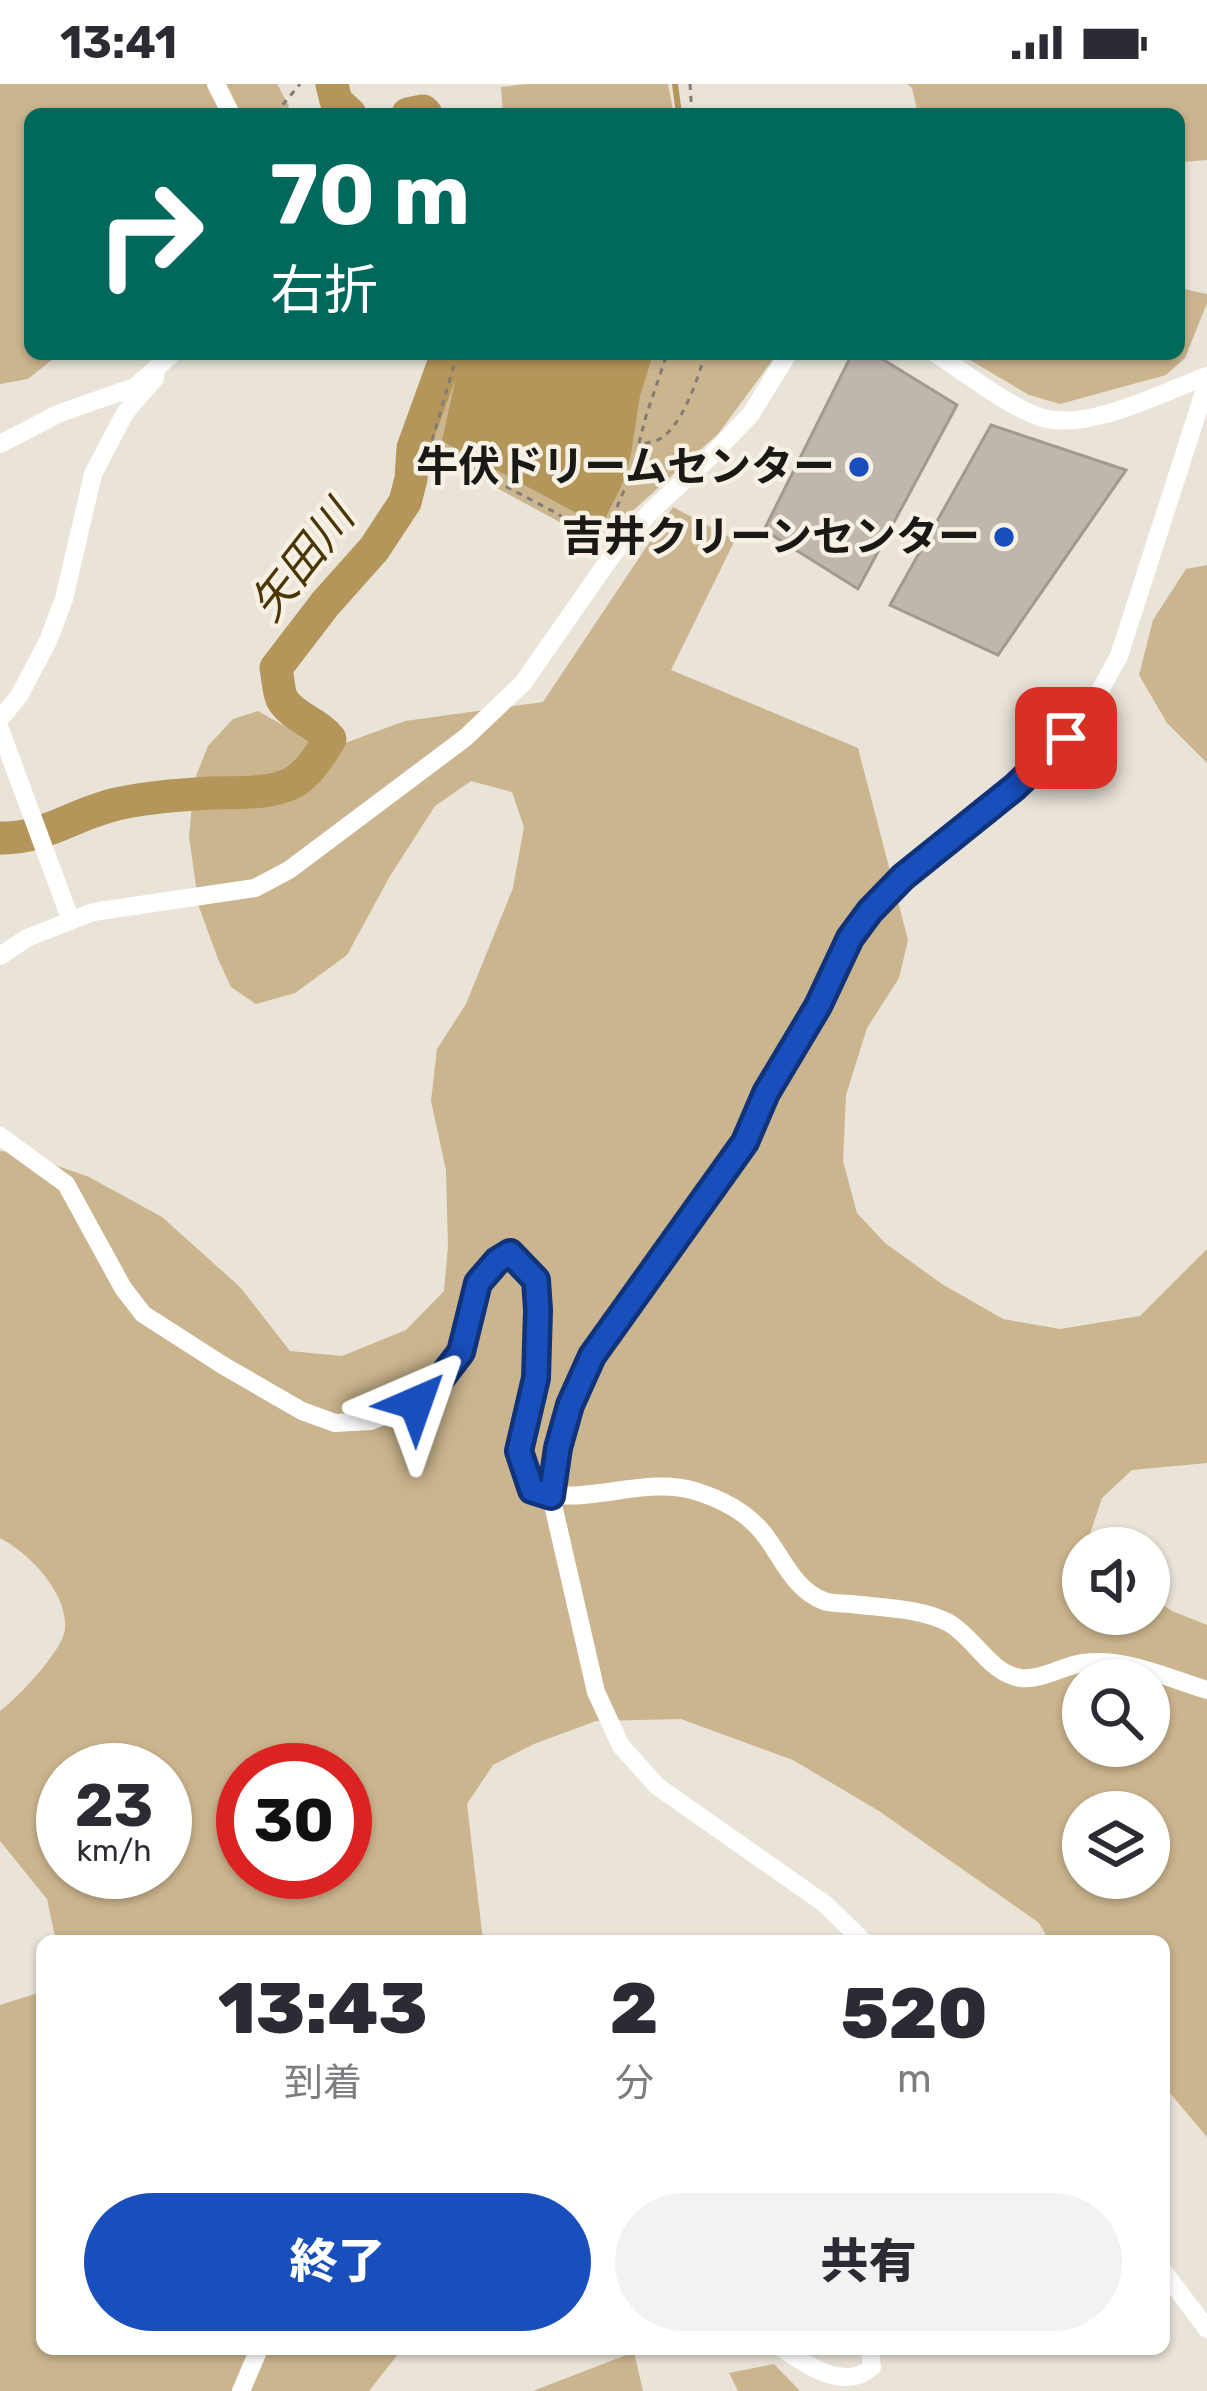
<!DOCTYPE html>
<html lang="ja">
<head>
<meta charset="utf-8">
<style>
	body { margin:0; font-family:Rubik,"Noto Sans JP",sans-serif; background:#f2f2f3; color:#2b2b33; height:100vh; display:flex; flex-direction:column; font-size:45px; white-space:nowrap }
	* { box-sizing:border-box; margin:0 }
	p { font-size:39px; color:#7c7c81 }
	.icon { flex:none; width:66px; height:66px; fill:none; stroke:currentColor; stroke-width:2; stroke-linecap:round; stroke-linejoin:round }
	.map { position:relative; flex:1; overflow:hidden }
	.details { position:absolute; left:36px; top:1851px; width:1134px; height:420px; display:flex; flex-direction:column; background:#fff; border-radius:18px; box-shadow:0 3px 9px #0004 }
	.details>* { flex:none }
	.guide { position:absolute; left:24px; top:24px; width:1161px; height:252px; border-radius:18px; box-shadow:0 3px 9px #0004; background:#00695c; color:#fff; overflow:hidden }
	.fabs { position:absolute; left:1062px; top:1443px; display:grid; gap:24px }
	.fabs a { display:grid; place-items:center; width:108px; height:108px; border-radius:50%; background:#fff; box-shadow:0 3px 9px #0004; font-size:60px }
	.speed { position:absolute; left:36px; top:1659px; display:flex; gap:24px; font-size:60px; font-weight:700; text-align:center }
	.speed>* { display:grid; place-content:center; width:156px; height:156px; border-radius:50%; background:#fff; box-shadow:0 3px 9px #0004; line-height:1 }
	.speed small { font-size:30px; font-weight:400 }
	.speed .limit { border:18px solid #d22; background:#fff; color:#111 }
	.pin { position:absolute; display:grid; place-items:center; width:102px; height:102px; color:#fff; margin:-51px; border-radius:24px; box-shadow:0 6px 18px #0006 }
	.me { position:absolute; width:132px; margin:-66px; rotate:43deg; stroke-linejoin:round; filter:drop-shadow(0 0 9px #0008) }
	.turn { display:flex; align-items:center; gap:42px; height:252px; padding:0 48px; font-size:54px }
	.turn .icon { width:156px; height:156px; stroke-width:2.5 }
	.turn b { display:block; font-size:84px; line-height:102px }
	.eta { display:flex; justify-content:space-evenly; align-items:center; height:204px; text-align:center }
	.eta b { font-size:72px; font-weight:800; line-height:84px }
	.primary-button { display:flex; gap:24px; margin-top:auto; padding:24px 48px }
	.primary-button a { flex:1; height:138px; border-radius:72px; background:#184fbc; color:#fff; font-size:48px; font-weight:800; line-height:138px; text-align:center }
	.primary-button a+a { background:#f2f2f3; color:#2b2b33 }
	.status { display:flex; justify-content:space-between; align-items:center; height:84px; padding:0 60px; background:#fff; direction:ltr }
	.status svg { height:33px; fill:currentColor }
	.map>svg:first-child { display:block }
</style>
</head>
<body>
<div class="status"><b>13:41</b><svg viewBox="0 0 49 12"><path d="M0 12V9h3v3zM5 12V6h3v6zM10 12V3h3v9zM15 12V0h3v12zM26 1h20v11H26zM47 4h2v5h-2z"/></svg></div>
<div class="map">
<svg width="1207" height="2307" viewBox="0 0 1207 2307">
	<rect width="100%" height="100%" fill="#e9e3d8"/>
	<!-- green -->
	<path fill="#cbb58e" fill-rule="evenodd" d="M0,0H277L289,22L283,30H30V270H59L28,295L0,300Z
		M526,0H668L674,30H503L501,3Z
		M907,0H1207V76L1179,78V30H918L912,4Z
		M1179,204L1207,210V219L1185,274L1166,291L1060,320L1029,311L960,270H1179Z
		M453,270H777L718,350L628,431L598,466L556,436L423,364Z
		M673,423L735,456L671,586L858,664L908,856L899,894L867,944L846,1011L843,1077L857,1129L885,1159L942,1200L1003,1235L1060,1245L1140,1232L1207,1165V1379L1132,1386L1102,1414L1090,1450L1098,1464H1083V1530H1149V1512L1172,1527L1207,1541V2053L1164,2002V1857H1050L1038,1838L879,1727L793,1676L681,1635L596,1637L534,1660L493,1681L467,1720L483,1857H56L47,1815L0,1757V1627C17,1615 64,1565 65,1545C68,1509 29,1469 0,1454V1067L21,1069L89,1093L162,1133L240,1203L290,1267L342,1272L406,1246L444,1207L448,1162L446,1086L431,1017L437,965L466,920L513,804L524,743L512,708L471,697L435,722L390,792L347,871L295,909L256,920L231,903L218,875L199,823L189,753L194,697L208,662L233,635L258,627L302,652L345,659L405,637L543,618ZM1083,1596H1149V1662H1083ZM63,1686H165V1788H63ZM243,1686H345V1788H243ZM1083,1728H1149V1794H1083Z
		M1207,481V679L1167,639L1139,591L1153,536L1186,485Z
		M42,1900V2265H402L369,2307H0V1921L38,1909Z
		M634,2268L643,2307H533Z
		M774,2280L800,2307H738L729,2289Z"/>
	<!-- water -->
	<path fill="#b4955a" d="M461,270H653L640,312L631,370L622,401L601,442L442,357Z"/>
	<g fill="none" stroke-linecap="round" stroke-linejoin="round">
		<!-- stream -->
		<path stroke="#b4955a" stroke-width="6" d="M675,0L679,30"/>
		<!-- river -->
		<path stroke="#b4955a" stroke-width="33" d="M332,0L336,17L350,30
			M408,30L423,27L426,30
			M0,754C46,755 75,729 117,720C147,713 180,711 210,709C236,708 271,711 294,698C310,688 320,671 330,655C318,639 292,633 282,615C278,606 278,593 276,584L325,520L374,465L405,418L411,395L413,364L447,270"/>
	</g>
	<!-- building -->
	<path fill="#bdb7ad" stroke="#a09a90" stroke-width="3" d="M852,270H874L957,321L858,505L764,446Z
		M991,341L1126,386L998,571L890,521Z"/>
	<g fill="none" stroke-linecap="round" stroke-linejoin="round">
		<!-- path -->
		<path stroke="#817d76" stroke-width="3" stroke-dasharray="6 6" stroke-linecap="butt" d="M690,0L692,30
			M275,30L300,0
			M457,270L432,357L433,364L558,430L597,459
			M639,359L646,332L667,270
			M610,446C616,416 635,392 639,361C646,359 652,358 658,356C682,344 698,294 705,270"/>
		<!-- minor -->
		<path stroke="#fff" stroke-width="18" d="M216,0L231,30
			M936,270C966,289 1010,324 1043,334C1090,347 1163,308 1207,292
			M0,360L60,329L135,303L172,270
			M0,635L19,612L48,557L64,515L93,390L125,329L155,294L156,285
			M0,645L71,837
			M0,872L27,854L93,828L255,804L289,786L465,654L523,599L613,470L652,426L712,371L751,330L788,270
			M0,1052L66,1100L123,1204L143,1230L224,1282L302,1327L335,1339L371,1337L415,1319L435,1302L461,1268L478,1199L497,1176L510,1169L536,1196V1294L519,1367L532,1406C585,1424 642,1391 695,1407C721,1415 747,1428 764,1450C782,1473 794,1506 824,1517C831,1520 843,1519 851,1520C883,1524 920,1524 949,1539C974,1553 990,1590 1021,1594C1043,1596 1062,1582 1083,1579C1124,1573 1168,1594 1207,1606
			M863,1857L825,1820L657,1702L621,1662L596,1608L551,1412L558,1364L570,1321L592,1272L745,1058L766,1009L819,922L850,854L870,827L903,793L1015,703L1066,654L1093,619L1119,572L1207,299
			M1164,2188L1207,2245
			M783,2265C809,2283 846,2307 872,2283L870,2265
			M241,2307L259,2265"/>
	</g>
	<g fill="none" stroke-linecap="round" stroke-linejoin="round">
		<defs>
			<path id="route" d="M416,1319L435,1302L461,1268L478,1199L497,1177L510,1169L536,1196L538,1226L536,1294L519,1367L532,1406L551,1412L558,1364L570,1321L592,1272L745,1058L766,1009L818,922L850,854L870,827L903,793L1015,703L1066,654"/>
		</defs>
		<!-- route casing -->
		<use href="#route" stroke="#10337a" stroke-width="30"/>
		<!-- route -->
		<use href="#route" stroke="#184fbc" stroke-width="21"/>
	</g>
	<!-- markers -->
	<g fill="#184fbc" stroke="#f6f0e5" stroke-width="4.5">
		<circle cx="859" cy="383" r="12"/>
		<circle cx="1004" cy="453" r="12"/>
	</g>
	<g text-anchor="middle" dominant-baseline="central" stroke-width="9" stroke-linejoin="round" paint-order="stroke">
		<!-- poi labels -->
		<g font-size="42" font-weight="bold" fill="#1b1915" stroke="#f6f0e5" text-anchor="end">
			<text x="835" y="383">牛伏ドリームセンター</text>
			<text x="980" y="453">吉井クリーンセンター</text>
		</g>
		<!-- water labels -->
		<g font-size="45" font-style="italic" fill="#4b3502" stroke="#f6f0e5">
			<text transform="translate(302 477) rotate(-52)">矢田川</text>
		</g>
	</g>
</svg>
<div class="fabs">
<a><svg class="icon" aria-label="sound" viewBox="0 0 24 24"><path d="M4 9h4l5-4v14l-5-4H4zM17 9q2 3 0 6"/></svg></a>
<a><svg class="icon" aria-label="search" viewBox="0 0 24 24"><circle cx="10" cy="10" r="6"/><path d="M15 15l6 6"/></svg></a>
<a><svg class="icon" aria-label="layers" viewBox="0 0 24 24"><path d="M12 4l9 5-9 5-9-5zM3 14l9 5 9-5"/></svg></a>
</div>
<div class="speed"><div>23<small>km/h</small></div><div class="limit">30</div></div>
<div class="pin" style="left:1066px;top:654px;background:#d93025"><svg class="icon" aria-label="arrive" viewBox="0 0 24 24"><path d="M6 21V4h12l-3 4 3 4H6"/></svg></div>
<svg class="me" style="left:416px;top:1319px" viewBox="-20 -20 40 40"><path d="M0-17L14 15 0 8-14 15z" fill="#184fbc" stroke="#fff" stroke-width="4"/></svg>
<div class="guide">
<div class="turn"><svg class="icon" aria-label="right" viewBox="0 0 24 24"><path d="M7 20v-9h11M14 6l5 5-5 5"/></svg><div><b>70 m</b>右折</div></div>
</div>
<section class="details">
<div class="eta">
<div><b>13:43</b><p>到着</p></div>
<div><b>2</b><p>分</p></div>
<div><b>520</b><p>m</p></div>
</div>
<div class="primary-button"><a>終了</a><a>共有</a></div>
</section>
</div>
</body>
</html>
